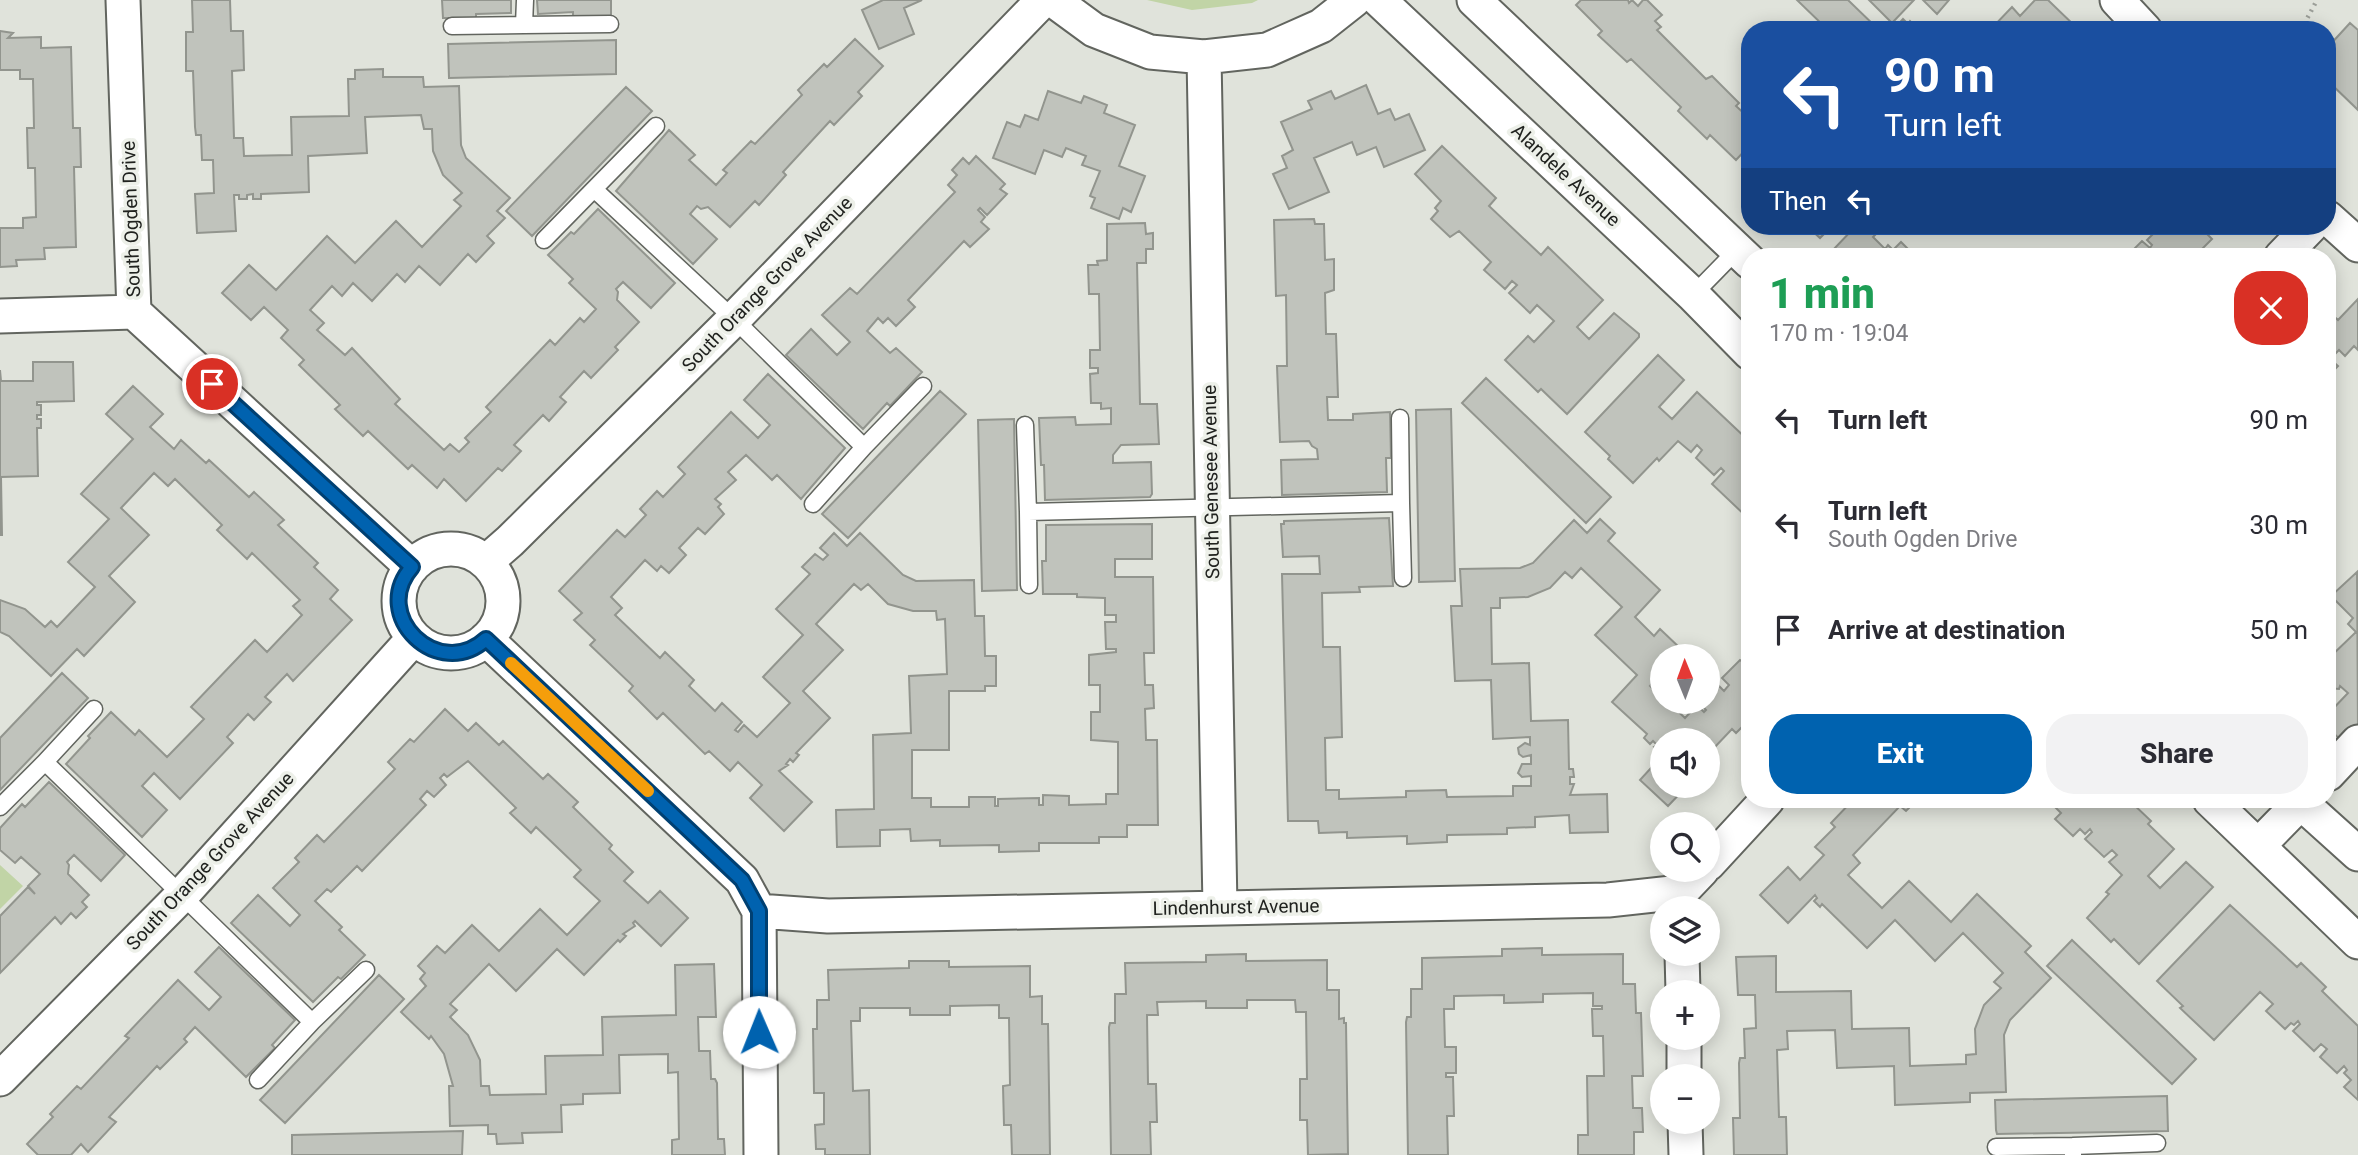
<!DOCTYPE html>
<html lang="en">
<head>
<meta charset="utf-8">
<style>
	body { margin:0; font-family:Roboto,sans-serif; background:#f2f2f3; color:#2b2b33; height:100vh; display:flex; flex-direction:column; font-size:26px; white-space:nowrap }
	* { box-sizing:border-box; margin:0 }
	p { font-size:23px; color:#7c7c81 }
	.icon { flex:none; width:38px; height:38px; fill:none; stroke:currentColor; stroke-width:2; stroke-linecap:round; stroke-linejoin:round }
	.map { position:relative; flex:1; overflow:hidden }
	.side { position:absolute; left:1741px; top:248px; width:595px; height:560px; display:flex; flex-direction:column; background:#fff; border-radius:28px; box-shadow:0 4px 18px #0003 }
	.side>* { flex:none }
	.hud { position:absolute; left:1741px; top:21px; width:595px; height:214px; border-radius:28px; box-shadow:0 4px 18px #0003; background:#1a4fa0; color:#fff; overflow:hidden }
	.needle { width:46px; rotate:359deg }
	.tools { position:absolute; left:1650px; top:644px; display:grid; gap:14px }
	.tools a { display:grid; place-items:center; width:70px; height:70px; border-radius:50%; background:#fff; box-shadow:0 4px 18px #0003; font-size:35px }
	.pin { position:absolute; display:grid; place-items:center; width:60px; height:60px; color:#fff; margin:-30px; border:4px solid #fff; border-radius:50%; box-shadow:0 2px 7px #0007 }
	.me { position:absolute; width:77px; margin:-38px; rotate:359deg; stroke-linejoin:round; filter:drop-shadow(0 0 5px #0008) }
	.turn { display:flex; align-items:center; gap:24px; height:147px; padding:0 28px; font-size:32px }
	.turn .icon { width:91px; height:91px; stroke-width:2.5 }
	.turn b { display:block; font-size:49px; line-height:60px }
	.then { display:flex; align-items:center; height:66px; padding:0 28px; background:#0003; gap:14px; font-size:26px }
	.round { display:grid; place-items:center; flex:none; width:74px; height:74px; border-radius:28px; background:#f2f2f3 }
	.summary { display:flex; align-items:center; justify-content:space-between; height:119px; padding:0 28px }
	h1 { font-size:42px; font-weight:800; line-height:52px; color:#1e9e55 }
	.cta { display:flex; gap:14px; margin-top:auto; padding:14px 28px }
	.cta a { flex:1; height:80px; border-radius:28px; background:#0062af; color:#fff; font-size:28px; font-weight:800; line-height:80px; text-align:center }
	.cta a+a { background:#f2f2f3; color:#2b2b33 }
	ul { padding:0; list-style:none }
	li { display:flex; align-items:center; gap:21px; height:105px; padding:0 28px }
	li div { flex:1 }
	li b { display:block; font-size:26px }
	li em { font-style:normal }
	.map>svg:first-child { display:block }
</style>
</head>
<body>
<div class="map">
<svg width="2358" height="1155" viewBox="0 0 2358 1155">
	<rect width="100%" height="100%" fill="#e0e3db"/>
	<!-- green -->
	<path fill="#c1d4a6" d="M1147,0H1258L1252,3L1192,10Z
		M0,865L23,886L0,909Z"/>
	<!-- building -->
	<path fill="#c0c3bc" stroke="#92958e" stroke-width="2" d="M192,0H230L231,31H243L244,70L232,71L234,138H243L244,156L292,155L291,117L349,116L348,79H355V70L383,69V77H423L424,87L459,86L461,145L466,158L510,198L497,211L505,218L487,236L494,243L476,262L468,254L440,285L419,266L405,282L397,274L372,301L353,283L342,296L332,286L310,310L324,323L317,330L345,355L352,348L400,399L395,404L444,450L450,444L459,452L469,442L465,438L491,412L486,407L550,340L555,345L580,318L584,322L596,309L569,283L573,279L548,255L571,232L574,234L598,209L675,283L651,308L623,282L616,289L618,292L617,300L639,322L615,347L618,350L591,378L584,371L560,397L566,402L549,421L543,415L514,445L521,451L502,471L498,468L466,501L444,479L437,488L412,465L408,469L368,431L363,436L335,409L340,405L299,365L304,360L281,338L288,330L264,307L251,320L222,293L249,265L276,290L327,236L355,263L396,221L422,247L461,206L454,200L462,193L443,175L433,151L432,129H424L421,115L365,117L367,153L308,156L309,192L261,194V199H253V194L247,195V199H239V195H234L236,231L197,233L195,194L214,193L213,160H202L201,135H196L195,127L193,71H186V32H193Z
		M442,0H511V13L476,14V18H443Z
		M537,0H611V16L573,17V12L538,14Z
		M883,0H922L904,8L914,34L879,49L862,10Z
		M1581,0H1628L1629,3L1632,0L1638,6L1643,0H1647L1662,15L1655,21L1661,27L1657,30L1706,79L1712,76L1739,103L1736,106L1748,117L1750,115V145L1736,160L1710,135L1707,139L1678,111L1681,107L1631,59L1627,62L1598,35L1602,31L1576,5Z
		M1797,0H1848L1879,30H1828Z
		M1869,0H1914L1892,23Z
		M1923,0H1949L1937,14Z
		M2035,0H2048L2079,30H1983L1989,24L1992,28L2012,7L2020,16Z
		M1903,19L1908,24L1910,21L1919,30H1893Z
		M2350,23L2358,30V110L2328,81V47Z
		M0,31L13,33L8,38L41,37V48L71,47L73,128H80L81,167H74L76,247L44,248L45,259L16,260L17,266L0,267V228H23V218L36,217L35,168H28L27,128H34L33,79H20V70H0Z
		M855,39L883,66L858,92L862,96L834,125L830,121L783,172L786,175L759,205L755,201L730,227L708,207L701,209L697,206L690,214L717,239L693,264L616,191L669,130L695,155L689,160L716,185L727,173L723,170L751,141L755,144L802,95L798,90L824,64L827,67Z
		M616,40V74L449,78L448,44Z
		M1366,85L1378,114L1390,109L1395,120L1409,114L1425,150L1384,167L1376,147L1357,155L1352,142L1314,158L1329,192L1289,209L1273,174L1287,168L1282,156L1293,150L1281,122L1312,109L1308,101L1331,91L1335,99Z
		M626,87L652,111L532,236L506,211Z
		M1048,91L1081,103L1084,96L1107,105L1104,113L1135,125L1119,166L1145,176L1131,212L1123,208L1119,219L1091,208L1095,198L1090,196L1100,171L1082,165L1086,156L1066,148L1062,157L1044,150L1035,174L993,158L1007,122L1020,127L1025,115L1038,120Z
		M1442,146L1496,198L1489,206L1541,255L1548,247L1603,300L1577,327L1589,339L1614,313L1639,334V337L1567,414L1541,389L1538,392L1505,360L1528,336L1534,342L1554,321L1537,305L1530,313L1509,293L1517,285L1512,281L1505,289L1484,270L1491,262L1459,231L1450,237L1431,219L1438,211L1435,208L1441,201L1415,174Z
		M976,156L1005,184L1000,189L1007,194L987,215L980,208L978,210L985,217L981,222L989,229L970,247L964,241L908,300L915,307L896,326L888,318L883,323L878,318L867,331L890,353L896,348L922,372L890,406L887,403L863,429L786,355L811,329L837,355L850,342L822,315L850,288L857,294L955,192L948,185L957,175L952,170L963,158L969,164Z
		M1314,219L1315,224H1324L1325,260L1334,259V290L1325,293L1326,334H1336L1338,397H1327L1328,420H1353V414L1390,412L1391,458H1386L1387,492L1282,495L1281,460L1318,459L1317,449L1312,446L1309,441L1280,442L1277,366H1287L1286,295L1276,296L1274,220Z
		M1145,223L1146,234L1153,233V249H1146V263H1137L1140,404H1157L1159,444L1121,445L1113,455V463L1151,462L1152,494L1150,497L1045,500L1044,465H1041L1039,418L1075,417L1076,425L1111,424V408L1101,409V403H1091L1090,374L1098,373V368H1090V350H1100L1099,294H1089L1088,265H1098L1097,261L1107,260V224Z
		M1807,226H1832L1820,238Z
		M1850,226H1884L1873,237L1885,249L1888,245L1893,250L1901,242L1916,257H1838L1832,251L1853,229Z
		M2161,226L2167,229L2170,226H2215L2207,234L2212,239L2194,257H2126L2142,241L2150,248L2152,245L2147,240Z
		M2358,299V350L2354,346L2345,356L2339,350L2330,359L2338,366L2328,376V313L2329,312L2338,320Z
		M1658,355L1684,380L1659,407L1672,419L1697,392L1750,442V520L1712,484L1724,471L1721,468L1714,475L1696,458L1702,450L1697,445L1691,452L1678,441L1659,461L1657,458L1633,483L1608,459L1610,456L1585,432Z
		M33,362H73L74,401L37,402V405H41V415H37V419H41V428H37L38,476L1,477L2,535H0V370L1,381H33Z
		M768,374L845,448L801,499L777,475L772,480L746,455L728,472L736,480L715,499L721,504L718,507L724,514L705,534L698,528L679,548L686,555L669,573L661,566L657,571L645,560L611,597L622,608L615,615L660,658L665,652L694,680L689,686L715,711L722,703L742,722L735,730L738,732L744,725L757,737L790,703L763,677L803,635L776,609L810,574L802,567L815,554L823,560L828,555L820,548L834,533L847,546L860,533L903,575L916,581L974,580L975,616H984L985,656H996V686H985V691H949V750H912V798H931V807H969V797H995V806H998V799L1039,798V805H1043V795L1069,796V805L1106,804V794H1118V742L1091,740V712H1100V685H1089V655L1116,652V649H1106L1105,622H1116V615H1105V598L1077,597V594H1043L1042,561H1046V525L1152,524V559H1115V577H1153L1154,653H1144L1145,685H1153L1154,708L1145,709L1146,740H1157L1158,825H1127V837H1099V843H1039V851L999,852V845L940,846V840L911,841L910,829L880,830V846L837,847L836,810L874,809L873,735L911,733L909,676L947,674L945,619L937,620L936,611H913L888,604L868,584L861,590L854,584L816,624L843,650L803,691L830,718L796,753L799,755L793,762L790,759L786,764L788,765L779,771L812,802L784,831L750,798L762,785L738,762L730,771L709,751L705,754L663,713L657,719L629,691L633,686L590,645L595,640L574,620L582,613L559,591L617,530L625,537L646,515L640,509L657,491L663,497L685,474L678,467L731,412L758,438L770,425L744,400Z
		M1486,378L1611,497L1586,523L1462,403Z
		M133,386L163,414L150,427L174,449L181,440L206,463L209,460L249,497L254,492L284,520L278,525L318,563L314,567L338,590L330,599L352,620L293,681L287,674L265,697L271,702L254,720L248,714L227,737L233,743L180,799L154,773L142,786L167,810L142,837L66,764L90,738L88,736L111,712L135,735L139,730L167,757L204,719L191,707L255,640L267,652L302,615L293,606L300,600L252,553L247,559L217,530L222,525L175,479L168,486L154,473L121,508L149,535L109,576L135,602L84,656L77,649L51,676L9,636L0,632V600L25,609L45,627L51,621L57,627L95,587L68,562L109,519L81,494L133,439L106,414Z
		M940,391L966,414L848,538L822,514Z
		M1451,409L1455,581L1419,582L1416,410Z
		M1014,419L1017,590L982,591L978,420Z
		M1389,518L1393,586L1359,587L1360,592L1322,593L1323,647H1340L1342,737L1325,738L1326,790H1339V799L1406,797V791L1446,790L1447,797L1513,796V786H1531V776L1522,777L1518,773L1522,764H1531V755L1523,757L1519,754L1518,748L1525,743L1530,745V737L1493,739L1491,680L1455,681L1451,606H1462L1460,569L1520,568L1533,563L1574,520L1587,533L1600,519L1615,533L1608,541L1660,590L1635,617L1654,636L1660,629L1681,649L1674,656H1662V672L1650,686L1662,697V702H1668L1685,718L1697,705L1704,712L1706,710L1699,703L1708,702V693L1717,684L1724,691L1729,685L1722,678L1740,660L1748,666L1750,664V719L1736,733L1732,729L1713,749L1708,744V740H1662V750L1659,752L1654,747L1657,745L1653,741L1650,744L1644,738L1647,734L1612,702L1637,675L1595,635L1622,607L1581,568L1572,578L1565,572L1550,588L1528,597L1500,598V608H1491L1492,664L1529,663L1531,721L1568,720L1569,769H1573L1574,777H1570V784H1574L1570,795L1607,794L1608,832L1570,833L1569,815L1535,817V827L1507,828V834L1447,835V842L1407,844V836L1347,838V832L1319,833L1318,821H1288L1282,574H1320L1319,556L1283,557L1281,524H1284V521Z
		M2357,572L2358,734L2346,745L2328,728V714L2348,693L2340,686L2339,689L2328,688V659L2356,632L2348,624L2353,618L2331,596Z
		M62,673L88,698L0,790V738Z
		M445,709L468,731L476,723L499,745L503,741L543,779L548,774L578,802L573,807L612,845L609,849L633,872L624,881L648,903L660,891L688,918L661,946L635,921L633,923L635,926L623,934L626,936L620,942L618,940L584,975L557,949L516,991L489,964L450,1004L457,1010L450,1017L468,1035L480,1060L481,1086H489L490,1095L546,1094L545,1056L603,1055L602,1017L676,1015L675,965L714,964L716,1017H698L699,1051H710L711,1079H715L717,1083L718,1139H724L725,1155H672V1140L679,1139L678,1072L668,1073V1054L619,1055L620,1093L583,1094V1104L561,1105L562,1132L522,1133L523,1143L497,1144L496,1134H488V1125L450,1126L449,1086H453L444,1054L431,1036L429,1039L401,1012L426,986L420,979L425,973L418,966L437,946L445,953L472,925L499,951L540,909L567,935L600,901L574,877L581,870L536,827L531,833L510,813L516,808L468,761L447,777L444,774L440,778L446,785L434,797L427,791L420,799L426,805L362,871L357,866L331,892L327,889L315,901L342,927L339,930L365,955L341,979L338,977L313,1002L231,923L258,895L290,926L300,915L273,888L299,862L295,858L317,835L324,842L395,769L388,762L410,739L414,742Z
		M1662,756V786H1687L1668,806L1640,780Z
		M49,782L125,855L101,881L74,855L67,862L69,865L68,874L89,895L82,902L87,907L76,918L71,913L61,924L55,917L0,973V916L28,887L35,894L28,886L40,874L21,857L15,863L0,850V828L22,804L25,807Z
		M1853,800H1917L1906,811L1900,806L1853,855L1860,863L1848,875L1882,908L1909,881L1951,922L1977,894L2031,946L2025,952L2051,978L2010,1020L2004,1035L2006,1092L1970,1093V1102L1895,1105L1894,1066L1837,1068L1835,1030L1787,1031L1788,1049L1777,1050L1779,1117H1786L1787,1155H1734L1733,1118H1740L1739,1063L1740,1058H1745L1744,1029L1756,1028L1755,995H1738L1736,957L1776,956V992L1851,991L1852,1029L1909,1028L1910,1066L1966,1064V1055L1976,1054L1975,1029L1984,1005L2001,988L1994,982L2003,973L1963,933L1935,961L1895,920L1867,948L1822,904L1820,907L1814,901L1817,898L1815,895L1788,923L1760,895L1788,867L1800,880L1824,855L1815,847L1835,827L1831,823Z
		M2048,800H2116L2122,805L2129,800L2151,821L2148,824L2174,849L2148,876L2160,888L2186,862L2213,887L2139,964L2114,939L2111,942L2087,918L2109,894L2106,892L2122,875L2109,862L2117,855L2112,850L2104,857L2085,839L2092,832L2090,829L2085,834L2080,829L2073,836L2055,819L2061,813Z
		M2230,905L2297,967L2301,963L2326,987L2322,991L2358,1026V1100L2344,1087L2351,1080L2344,1073L2347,1070L2344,1066L2337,1073L2320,1057L2327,1049L2321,1044L2314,1051L2293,1031L2300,1024L2298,1021L2294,1025L2291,1023L2285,1029L2266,1011L2273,1004L2260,992L2214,1040L2180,1008L2183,1006L2157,981Z
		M2072,940L2196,1059L2172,1084L2047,966Z
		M219,947L295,1020L272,1045L275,1048L246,1077L195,1027L184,1039L187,1042L160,1069L157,1066L109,1117L116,1122L88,1152L81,1144L71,1155H38L27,1144L53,1117L50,1114L77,1086L81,1089L129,1038L125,1036L178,980L209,1010L221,997L195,972Z
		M1542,948V955L1623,954V984H1635L1636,1013H1641L1643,1076H1632L1633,1108H1642L1643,1132H1634V1155H1578V1135H1588L1587,1076H1604L1603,1036H1593L1592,1009H1602V1006H1593V993L1543,994V1002L1504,1003V995L1454,996V1009H1444L1445,1047H1456V1073H1446V1077H1453L1454,1116H1447L1448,1155H1408L1406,1022L1407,1017H1411V989H1422V958L1502,956V949Z
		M1246,954V961L1327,960V990H1339V1019L1344,1018V1023H1346L1348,1154L1308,1155L1307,1120H1300V1079H1307L1306,1012H1296L1295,1000H1247V1008H1206V1001L1157,1002L1158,1015H1147L1148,1084H1156L1157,1122H1150L1151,1155H1111L1109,1027L1110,1023H1115V994H1126L1125,963L1206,962V955Z
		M909,961H949V967L1030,966V997L1042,996V1024H1048L1050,1155H1012L1011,1125H1004L1003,1086L1010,1085L1009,1018H999V1005L950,1006V1015H910V1008H860V1021H851L853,1091L869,1090L870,1155H825V1149H816L815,1125L824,1124V1093H814L813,1029H817V1000H829L828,970L909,968Z
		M379,975L404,999L285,1123L260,1100Z
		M2167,1096L2168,1131L1997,1134L1996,1130L1995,1100Z
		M463,1131L462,1155H292V1135Z"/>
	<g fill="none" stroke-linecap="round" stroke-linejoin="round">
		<defs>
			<path id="service" d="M524,25L610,24
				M452,26L524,25L525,0
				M594,189L656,126
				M544,240L594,189L734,319L864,447L923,386
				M1693,295L1738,249
				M1025,425L1028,512L1401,503L1400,418
				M1401,503L1403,578
				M813,504L864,447
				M1028,512L1029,585
				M45,762L94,709
				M0,807L45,762L312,1022L366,970
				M258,1080L312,1022
				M1996,1147L2073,1146
				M2073,1155V1146L2157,1143"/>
			<path id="minor" d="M123,0L134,312L412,567
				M1053,0L1094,30L1150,52L1204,57L1267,50L1321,26L1354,0
				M1379,0L1693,295L1750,353
				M1474,0L1750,262
				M2117,0L2145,30
				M1204,57L1220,907
				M2328,218L2358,245
				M2281,257L2311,226
				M0,316L134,312
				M399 601a52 52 0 1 1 104 0a52 52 0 1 1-104 0Z
				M486,562L510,541L734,319L1043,0
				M486,639L742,880L759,911L761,1155
				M2328,774L2358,742
				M2210,800L2358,942
				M2298,800L2358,854
				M2258,846L2303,800
				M1708,864L1767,800
				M759,911L828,916L1608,900L1681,892L1702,870
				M1682,954L1683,992
				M1684,1038V1076
				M0,1079L182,895L414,638
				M1685,1122L1686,1155"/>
		</defs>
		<!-- service casing -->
		<use href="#service" stroke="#62655f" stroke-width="19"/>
		<!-- minor casing -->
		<use href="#minor" stroke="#62655f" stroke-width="37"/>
		<!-- path -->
		<path stroke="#9b9e98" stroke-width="4.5" stroke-dasharray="2 5" stroke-linecap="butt" d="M2301,30L2317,0"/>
		<!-- service -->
		<use href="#service" stroke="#fff" stroke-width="16"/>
		<!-- minor -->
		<use href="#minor" stroke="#fff" stroke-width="33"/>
	</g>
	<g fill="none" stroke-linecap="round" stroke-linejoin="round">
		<defs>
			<path id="route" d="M212,384L412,567C369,616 439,682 486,639L742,880L759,911V1032"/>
		</defs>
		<!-- route casing -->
		<use href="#route" stroke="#004072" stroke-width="18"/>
		<!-- route -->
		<use href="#route" stroke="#0062af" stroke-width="12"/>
		<!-- slow -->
		<path stroke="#f59e0b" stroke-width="12" d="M511,663L648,791"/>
	</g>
	<g text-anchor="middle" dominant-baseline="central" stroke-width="7" stroke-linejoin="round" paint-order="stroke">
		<!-- street labels -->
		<g font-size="19" fill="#20221f" stroke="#edf0e9">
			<text transform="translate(1566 175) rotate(43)">Alandele Avenue</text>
			<text transform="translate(131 219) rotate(-92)">South Ogden Drive</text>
			<text transform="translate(767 284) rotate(-46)">South Orange Grove Avenue</text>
			<text transform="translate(1211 482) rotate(-91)">South Genesee Avenue</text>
			<text transform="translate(210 861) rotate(-47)">South Orange Grove Avenue</text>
			<text transform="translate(1236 907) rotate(-1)">Lindenhurst Avenue</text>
		</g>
	</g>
</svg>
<div class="tools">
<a><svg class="needle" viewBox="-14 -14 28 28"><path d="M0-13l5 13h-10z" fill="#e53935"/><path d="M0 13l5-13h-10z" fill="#7c7c81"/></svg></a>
<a><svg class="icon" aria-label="sound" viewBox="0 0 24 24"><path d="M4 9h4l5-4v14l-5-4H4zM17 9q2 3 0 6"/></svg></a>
<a><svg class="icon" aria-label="search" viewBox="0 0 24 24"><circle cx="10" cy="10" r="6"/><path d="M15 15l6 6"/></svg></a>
<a><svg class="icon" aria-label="layers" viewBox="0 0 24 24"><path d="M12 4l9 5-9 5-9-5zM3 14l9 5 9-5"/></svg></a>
<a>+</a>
<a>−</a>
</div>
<div class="pin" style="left:212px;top:384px;background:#d93025"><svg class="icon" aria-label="arrive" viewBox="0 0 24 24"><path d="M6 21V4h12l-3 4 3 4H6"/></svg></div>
<svg class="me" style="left:759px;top:1032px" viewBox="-20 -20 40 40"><circle r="19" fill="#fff"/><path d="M0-13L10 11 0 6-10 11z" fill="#0062af"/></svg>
<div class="hud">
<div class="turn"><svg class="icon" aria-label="left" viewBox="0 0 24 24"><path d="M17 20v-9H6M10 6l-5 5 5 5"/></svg><div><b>90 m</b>Turn left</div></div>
<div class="then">Then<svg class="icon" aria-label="left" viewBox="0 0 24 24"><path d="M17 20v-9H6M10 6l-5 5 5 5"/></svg></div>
</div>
<section class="side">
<div class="summary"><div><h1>1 min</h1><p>170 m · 19:04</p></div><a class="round" style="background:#d93025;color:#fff"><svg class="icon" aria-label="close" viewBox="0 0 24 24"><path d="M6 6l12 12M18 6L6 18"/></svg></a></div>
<ul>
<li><svg class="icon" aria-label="left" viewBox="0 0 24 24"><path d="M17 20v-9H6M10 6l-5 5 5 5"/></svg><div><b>Turn left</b></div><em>90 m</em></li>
<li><svg class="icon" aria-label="left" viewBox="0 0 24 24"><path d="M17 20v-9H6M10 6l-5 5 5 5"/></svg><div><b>Turn left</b><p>South Ogden Drive</p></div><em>30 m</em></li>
<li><svg class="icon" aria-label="arrive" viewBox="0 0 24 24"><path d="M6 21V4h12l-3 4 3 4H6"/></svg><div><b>Arrive at destination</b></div><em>50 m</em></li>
</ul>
<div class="cta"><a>Exit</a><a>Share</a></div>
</section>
</div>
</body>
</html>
